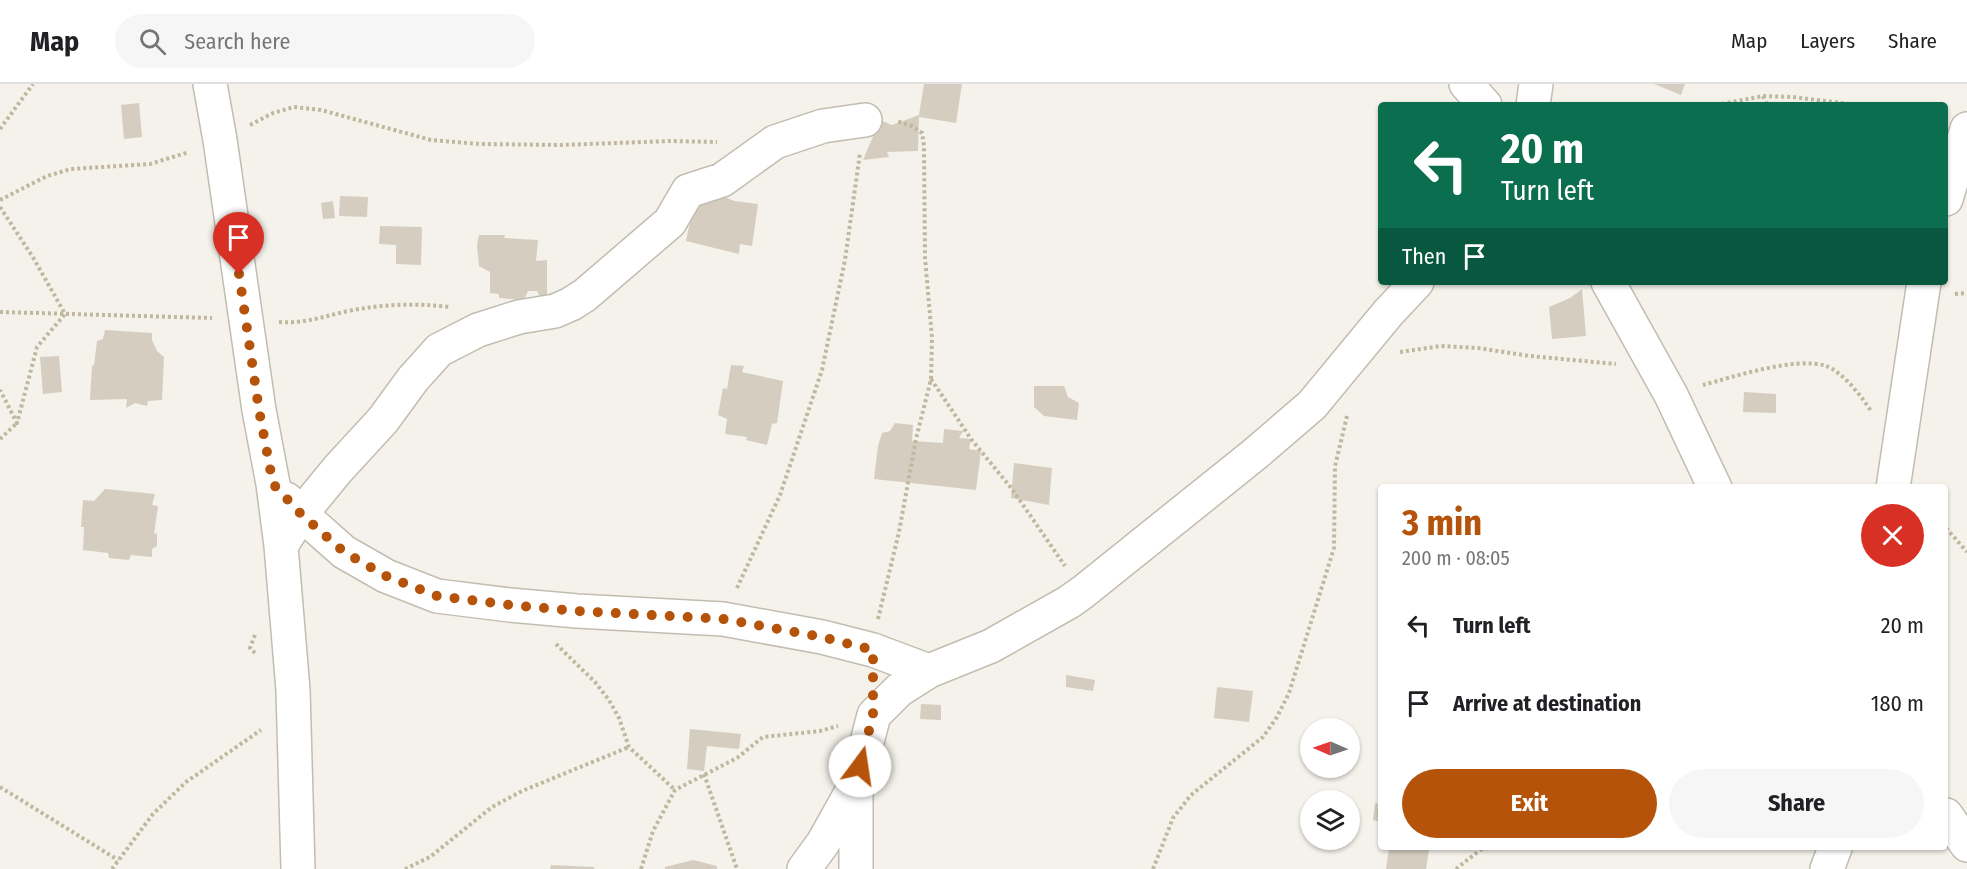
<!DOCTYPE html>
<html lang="en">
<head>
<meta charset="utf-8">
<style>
	body { margin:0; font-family:"Fira Sans Condensed",sans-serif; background:#f6f6f6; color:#202124; height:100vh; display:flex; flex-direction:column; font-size:22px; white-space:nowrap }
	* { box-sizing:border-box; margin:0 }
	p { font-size:20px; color:#757577 }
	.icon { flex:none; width:33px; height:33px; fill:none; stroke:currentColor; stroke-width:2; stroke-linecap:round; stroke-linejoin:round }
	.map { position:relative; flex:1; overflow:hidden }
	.panel { position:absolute; left:1378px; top:400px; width:570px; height:366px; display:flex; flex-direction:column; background:#fff; border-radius:6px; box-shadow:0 2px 4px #0004 }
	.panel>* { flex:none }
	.top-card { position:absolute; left:1378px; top:18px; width:570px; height:183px; border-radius:6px; box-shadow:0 2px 4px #0004; background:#0b6e4f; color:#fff; overflow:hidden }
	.needle { width:39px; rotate:272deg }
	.fabs { position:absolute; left:1300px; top:634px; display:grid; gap:12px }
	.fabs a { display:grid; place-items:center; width:60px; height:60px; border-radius:50%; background:#fff; box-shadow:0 2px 4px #0004; font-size:30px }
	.pin { position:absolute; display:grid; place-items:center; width:51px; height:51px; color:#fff; margin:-62px -26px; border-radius:50% 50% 50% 0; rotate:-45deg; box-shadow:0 0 6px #0007 }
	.pin .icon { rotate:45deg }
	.me { position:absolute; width:66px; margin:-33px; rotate:14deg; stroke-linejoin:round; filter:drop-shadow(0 0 4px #0008) }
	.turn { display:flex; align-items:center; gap:21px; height:126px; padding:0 24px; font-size:27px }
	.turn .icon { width:78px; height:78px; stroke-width:2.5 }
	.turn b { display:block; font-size:42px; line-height:51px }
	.then { display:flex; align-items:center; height:57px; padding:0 24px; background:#0003; gap:12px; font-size:22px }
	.round { display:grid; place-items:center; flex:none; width:63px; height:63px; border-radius:32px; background:#f6f6f6 }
	.summary { display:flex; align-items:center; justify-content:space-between; height:102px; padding:0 24px }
	h1 { font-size:36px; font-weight:700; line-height:45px; color:#b45309 }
	.cta { display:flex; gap:12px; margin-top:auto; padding:12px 24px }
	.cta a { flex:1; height:69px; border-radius:36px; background:#b45309; color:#fff; font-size:24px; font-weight:700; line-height:69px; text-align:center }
	.cta a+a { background:#f6f6f6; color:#202124 }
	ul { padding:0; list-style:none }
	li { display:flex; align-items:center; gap:18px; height:78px; padding:0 24px }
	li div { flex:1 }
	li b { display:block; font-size:22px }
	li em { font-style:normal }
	header { display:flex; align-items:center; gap:36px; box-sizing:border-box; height:84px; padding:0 30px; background:#fff; border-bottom:2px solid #e0e0e0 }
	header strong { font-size:28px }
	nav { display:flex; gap:33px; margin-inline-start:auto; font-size:21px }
	.search { width:420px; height:54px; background:#f6f6f6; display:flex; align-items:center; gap:15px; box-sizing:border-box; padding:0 21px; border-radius:33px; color:#757577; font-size:22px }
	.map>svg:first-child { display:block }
</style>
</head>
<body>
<header>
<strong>Map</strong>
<div class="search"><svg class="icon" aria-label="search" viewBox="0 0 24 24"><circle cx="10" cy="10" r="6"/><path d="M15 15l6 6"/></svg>Search here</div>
<nav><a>Map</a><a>Layers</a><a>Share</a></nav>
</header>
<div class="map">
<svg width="1967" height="785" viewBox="0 0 1967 785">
	<rect width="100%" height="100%" fill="#f4f2ea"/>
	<!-- building -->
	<path fill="#d5cec0" d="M924,0H962L956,39L919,33L918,67L887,68L889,73L863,76L880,36L892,41L919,31Z
		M1654,0H1685L1681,11Z
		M139,19L142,53L124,55L121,21Z
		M696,110L723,112L734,117L758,120L752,162L740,160L739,170L686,157Z
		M340,112L368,113L367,133L339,132Z
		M333,117L335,134L323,135L321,119Z
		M380,142L422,143L421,181L396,180V161L379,160Z
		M479,151H505L504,154L538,156L536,177L547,176V211H539L537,207H528L524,216L499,214V210L490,209V188L479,182L477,161Z
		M1582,205L1586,252L1552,255L1549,223L1570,214Z
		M105,246L152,249V256L157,267L164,273L162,316L148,317L147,322L135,319L126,324L127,315L90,316L92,282L94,281L97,257L103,255Z
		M59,272L62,308L43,310L40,273Z
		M731,281L744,282L742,288L783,297L777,339L772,340L767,361L746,356L747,353L725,350L727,335L718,331L723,304L727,305Z
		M1034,302H1064L1068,313L1079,319L1077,336L1044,332L1034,323Z
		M1744,308L1776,310V329L1743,328Z
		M895,339L913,341L912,357L943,359L944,345L963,347L959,354L971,355L969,365L981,367L976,406L874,395L878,362L882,349L890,347Z
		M1014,379L1052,384L1049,421L1011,414Z
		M105,405L155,410L152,421L158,422L154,450L157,449V462L152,465V473L131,471L129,476L109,474L108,469L83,466L84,443H81L83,416L94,417Z
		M1066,591L1095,596L1093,607L1066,603Z
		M1217,603L1253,607L1249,638L1214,634Z
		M921,620L941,621V636L920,635Z
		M690,645L741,650L739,665L707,662L704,687L687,685Z
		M1375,719L1382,720V738L1373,736Z
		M1389,764H1435L1429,766L1426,785H1386Z
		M693,776L717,782V785H665V783Z
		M551,781L594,783V785H550Z"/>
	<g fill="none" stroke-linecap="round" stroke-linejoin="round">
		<defs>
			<path id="minor" d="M210,0L220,56L259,326L273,400L281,462L293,606L298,785
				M1466,0L1485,21
				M1533,21L1536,0
				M1946,115L1967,45
				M1608,198L1671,311L1715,404
				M1893,404L1924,198
				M286,415L301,430L344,468L386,492L437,512L510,521L577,527L723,535L822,553L873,566L929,587
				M281,462L301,430L338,385L383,336L413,295L439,266L478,246L519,233L555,227L571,220L585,211L670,138L688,107L722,96L775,58L823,42L865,36
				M1946,731L1967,761
				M804,785L823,759L856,700L874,631L899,606L929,587L991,562L1069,518L1083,508L1255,370L1312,321L1388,229L1417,198
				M856,785V703
				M1827,785L1835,764"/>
		</defs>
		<!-- minor casing -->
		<use href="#minor" stroke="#c2bdb0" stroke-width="36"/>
		<!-- path -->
		<path stroke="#c0b79f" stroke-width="4" stroke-dasharray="3 3" stroke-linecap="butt" d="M1763,12L1767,21
			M1716,21L1763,12L1793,13L1857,21
			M250,41L273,29L294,23L321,26L431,56L480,60L561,61L671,57L717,58
			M0,45L33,0
			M0,116L47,92L71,85L150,80L189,68
			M0,123L34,175L65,230L37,263L17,339L0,306
			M1955,210L1967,209
			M0,228L212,234
			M279,238C304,240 325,232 348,227C384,220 414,219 450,223
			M1400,268L1441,262L1478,264L1530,272L1616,280
			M931,295L971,355L1012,405L1065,482
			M1703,301C1733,293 1796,272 1826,282C1842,287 1862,313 1871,327
			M0,355L17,339
			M1946,444L1967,468
			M737,504L780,411L822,286L845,176L860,69
			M878,535L899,448L916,355L931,295L932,254L925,174L924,62L922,49L912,42L897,37
			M255,551L250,564L256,570
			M556,560L595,598L609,616L619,634L629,663L675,706
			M704,690L737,785
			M0,703L118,776
			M112,785L153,730L186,698L261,646
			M405,785L430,773L492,723L522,707L629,663
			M641,785L653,747L675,706L737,674L763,653L820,647L838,642
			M1153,785L1173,734L1191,711L1263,653L1277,633L1289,609L1334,464L1335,382L1347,332
			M1456,785L1480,766L1487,764"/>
		<!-- minor -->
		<use href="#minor" stroke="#fff" stroke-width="33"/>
	</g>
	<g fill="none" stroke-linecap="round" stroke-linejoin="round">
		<!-- route -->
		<path stroke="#b45309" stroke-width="10" stroke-dasharray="0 18" d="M239,190L259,326L273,400L301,430L344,468L386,492L437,512L510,521L577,527L723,535L822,553L873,566V631L860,682"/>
	</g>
</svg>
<div class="fabs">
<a><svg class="needle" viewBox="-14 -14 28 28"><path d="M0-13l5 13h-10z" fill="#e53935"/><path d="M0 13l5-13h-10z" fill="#757577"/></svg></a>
<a><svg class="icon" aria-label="layers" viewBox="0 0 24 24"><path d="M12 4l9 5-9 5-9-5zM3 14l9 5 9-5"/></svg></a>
</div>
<div class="pin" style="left:239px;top:190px;background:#d93025"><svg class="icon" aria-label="arrive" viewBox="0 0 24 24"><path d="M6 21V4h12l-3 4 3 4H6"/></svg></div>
<svg class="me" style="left:860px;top:682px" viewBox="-20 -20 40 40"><circle r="19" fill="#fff"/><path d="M0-13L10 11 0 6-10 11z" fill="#b45309"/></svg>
<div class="top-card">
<div class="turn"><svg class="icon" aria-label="left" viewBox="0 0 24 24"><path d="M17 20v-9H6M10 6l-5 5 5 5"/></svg><div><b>20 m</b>Turn left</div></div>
<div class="then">Then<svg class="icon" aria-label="arrive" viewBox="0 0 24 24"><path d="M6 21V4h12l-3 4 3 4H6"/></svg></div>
</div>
<section class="panel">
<div class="summary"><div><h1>3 min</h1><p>200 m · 08:05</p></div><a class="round" style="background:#d93025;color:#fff"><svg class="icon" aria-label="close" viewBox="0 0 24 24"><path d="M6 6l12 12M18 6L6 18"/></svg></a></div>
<ul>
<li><svg class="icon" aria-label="left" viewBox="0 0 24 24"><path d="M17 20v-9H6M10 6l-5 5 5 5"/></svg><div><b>Turn left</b></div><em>20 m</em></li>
<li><svg class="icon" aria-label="arrive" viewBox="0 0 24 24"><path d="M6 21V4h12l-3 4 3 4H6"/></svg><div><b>Arrive at destination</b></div><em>180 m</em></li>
</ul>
<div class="cta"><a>Exit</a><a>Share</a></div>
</section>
</div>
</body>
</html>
